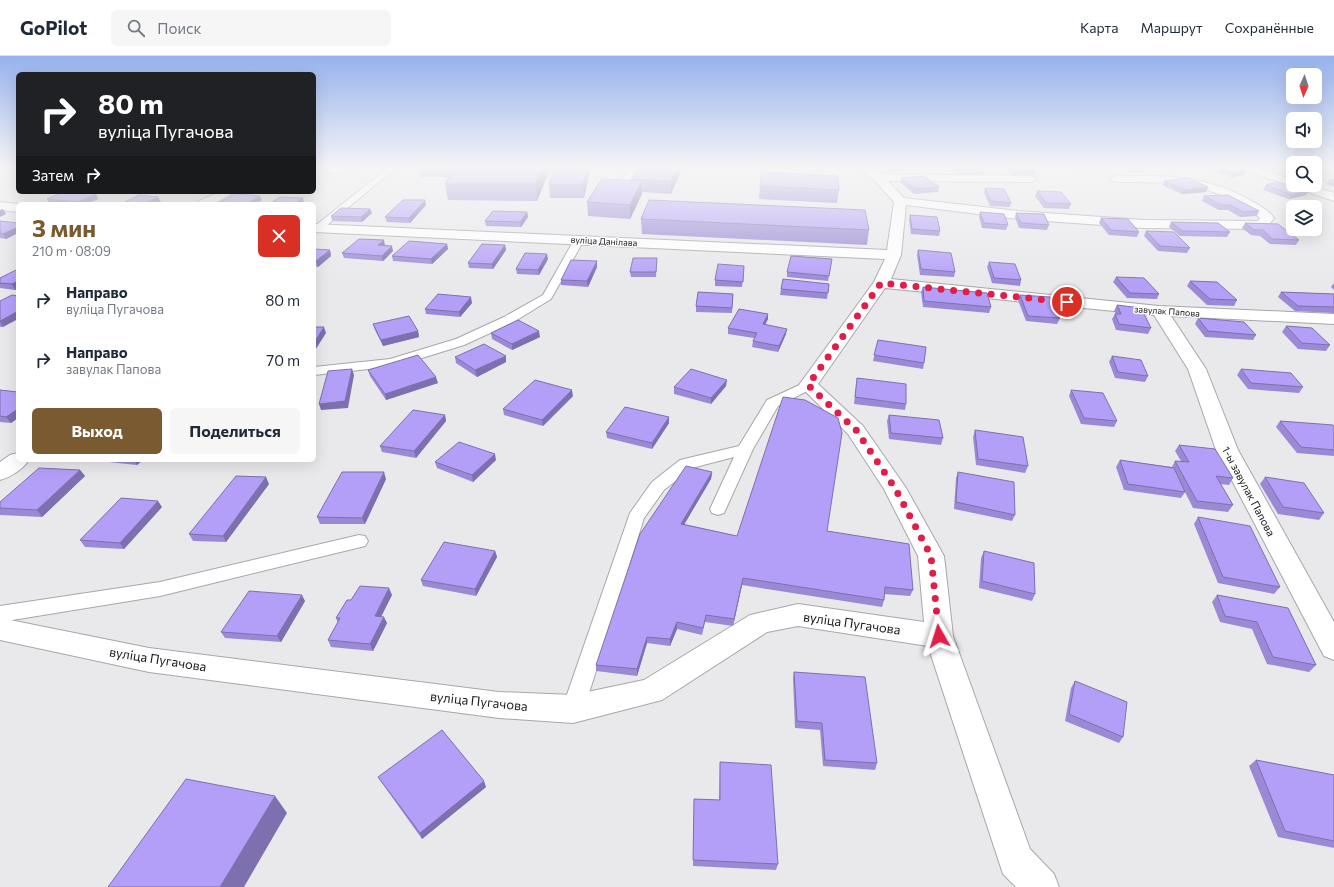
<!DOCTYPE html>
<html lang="ru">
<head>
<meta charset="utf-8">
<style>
	body { margin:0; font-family:Commissioner,sans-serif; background:#f6f6f7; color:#1f2937; height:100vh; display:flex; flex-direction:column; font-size:15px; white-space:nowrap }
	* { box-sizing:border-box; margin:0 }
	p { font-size:13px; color:#747a83 }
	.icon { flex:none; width:22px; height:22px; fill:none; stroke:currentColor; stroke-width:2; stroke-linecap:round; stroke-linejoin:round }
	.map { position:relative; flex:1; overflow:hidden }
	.sheet { position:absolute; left:16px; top:146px; width:300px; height:260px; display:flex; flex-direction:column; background:#fff; border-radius:6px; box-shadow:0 4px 16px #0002 }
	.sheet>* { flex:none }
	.banner { position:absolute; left:16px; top:16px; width:300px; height:122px; border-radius:6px; box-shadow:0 4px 16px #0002; background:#202124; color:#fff; overflow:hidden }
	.needle { width:26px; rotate:183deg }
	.tools { position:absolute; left:1286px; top:12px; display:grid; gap:8px }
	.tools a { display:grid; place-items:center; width:36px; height:36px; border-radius:6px; background:#fff; box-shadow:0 4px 16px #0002; font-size:20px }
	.pin { position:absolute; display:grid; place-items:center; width:34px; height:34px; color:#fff; margin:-17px; border:2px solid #fff; border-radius:50%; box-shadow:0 1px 4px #0007 }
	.me { position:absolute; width:44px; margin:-22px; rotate:354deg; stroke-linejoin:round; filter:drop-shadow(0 0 3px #0008) }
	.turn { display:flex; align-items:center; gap:14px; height:84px; padding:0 16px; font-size:18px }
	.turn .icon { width:52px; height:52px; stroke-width:2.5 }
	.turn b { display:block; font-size:28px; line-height:34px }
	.then { display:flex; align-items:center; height:38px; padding:0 16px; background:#0003; gap:8px; font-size:15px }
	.round { display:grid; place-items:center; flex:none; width:42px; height:42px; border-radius:6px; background:#f6f6f7 }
	.overview { display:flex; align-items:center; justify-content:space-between; height:68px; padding:0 16px }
	h1 { font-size:24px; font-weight:700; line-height:30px; color:#7a5a30 }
	.primary-button { display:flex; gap:8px; margin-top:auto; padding:8px 16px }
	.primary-button a { flex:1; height:46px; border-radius:6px; background:#7a5a30; color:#fff; font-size:16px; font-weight:700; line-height:46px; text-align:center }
	.primary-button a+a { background:#f6f6f7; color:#1f2937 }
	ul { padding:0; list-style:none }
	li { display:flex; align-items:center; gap:12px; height:60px; padding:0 16px }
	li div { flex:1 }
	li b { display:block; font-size:15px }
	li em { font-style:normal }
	header { display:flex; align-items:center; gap:24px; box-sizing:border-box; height:56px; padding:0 20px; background:#fff; border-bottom:1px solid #e0e1e3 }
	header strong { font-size:19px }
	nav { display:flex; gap:22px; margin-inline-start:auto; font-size:14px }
	.search { width:280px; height:36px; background:#f6f6f7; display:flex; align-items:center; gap:10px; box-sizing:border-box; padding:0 14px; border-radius:6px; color:#747a83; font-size:15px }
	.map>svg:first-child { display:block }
</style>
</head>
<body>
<header>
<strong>GoPilot</strong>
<div class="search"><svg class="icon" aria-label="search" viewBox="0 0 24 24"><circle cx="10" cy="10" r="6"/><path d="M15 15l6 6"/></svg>Поиск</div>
<nav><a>Карта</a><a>Маршрут</a><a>Сохранённые</a></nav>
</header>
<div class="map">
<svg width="1334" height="831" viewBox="0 0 1334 831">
	<rect width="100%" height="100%" fill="#e9e9ec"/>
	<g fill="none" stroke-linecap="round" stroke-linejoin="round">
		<defs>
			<path id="lane" d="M335,111H357C351,116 327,119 321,114Z
				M389,111H397L321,174H315V170Z
				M632,111H640L627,127H621L620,125Z
				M579,181L584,184L551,243L512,267L464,289L396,310L314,319V311L390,303L456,283L504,261L543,239L574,184Z
				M808,325L813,326L815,329L813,332L778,350L753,393L724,457L718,459L712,457L710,453L734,401L692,412L664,434L644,462L584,653L581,660L573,663L565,660L562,653L630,457L652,426L680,404L739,390L767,344Z
				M359,479L365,480L368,485L365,490L160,540L0,566V550L160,526Z"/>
			<path id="street" d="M862,111H872L873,113L881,118L1031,120L1037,123L1031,126L888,125L904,142L1018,155L1144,164L1258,165L1260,162C1211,125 1174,126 1116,126L1110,123L1116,120C1166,119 1205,119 1250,144C1258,149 1269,154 1274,162L1266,172L1261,173L1144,172L1018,163L906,149L901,199L891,223L1159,250L1334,258V268L1171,260L1206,313L1238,394L1334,566V604L1324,600L1216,394L1188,313L1154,259L885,232L818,328L863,370L906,432L944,500L953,580L1030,793L1054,818L1059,831H1016L1003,818L928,590L798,570L767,576L662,644L573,667L499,662L149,616L0,584V562L149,592L499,636L573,639L644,624L750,559L798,548L924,566L918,500L884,433L848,378L799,329L874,226L885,203L314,176V168L887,194L894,146L874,124L864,117Z
				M1239,111H1254L1293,124V129H1309L1334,137V145L1241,113Z
				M219,136H235L213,148H197L199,145Z
				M0,146L18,148V156L0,154Z
				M18,397V404H29C23,413 11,421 0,424V406L10,399Z"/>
		</defs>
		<!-- lane casing -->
		<use href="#lane" stroke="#a7a6aa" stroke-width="2"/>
		<!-- street casing -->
		<use href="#street" stroke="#a7a6aa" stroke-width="2"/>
		<!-- lane -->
		<use href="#lane" fill="#fff" fill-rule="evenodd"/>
		<!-- street -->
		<use href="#street" fill="#fff" fill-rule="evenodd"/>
	</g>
	<!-- wall -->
	<path fill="#9b89d5" d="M419,111H551L537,145L448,144L445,128L449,121H421Z
		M591,111L584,142H550L549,129Z
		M882,111H906L905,114L891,116Z
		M952,111H983L985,114L984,118H959Z
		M1005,111H1032L1036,115L1034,119H1012Z
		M1073,111H1099L1098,113L1078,114Z
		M1105,111H1140L1144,113L1142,117H1130L1124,113H1109Z
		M1207,111H1241L1246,112L1245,114L1246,115L1244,119L1231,121L1207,112Z
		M1257,111H1284L1282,113L1268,115Z
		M682,112L671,138L642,136V138L630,163L588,160L587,146L633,124V123Z
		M901,122L939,131L938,136L914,138L900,126Z
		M1334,123V131L1326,128L1329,124Z
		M1164,125L1208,131L1206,136L1182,138L1162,129Z
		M1266,129L1309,134L1306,139L1289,143L1263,134Z
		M760,130L839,134L837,147L759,143Z
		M985,132L1011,147L1010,151L990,150L984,137Z
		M1037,135L1071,148L1069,153L1044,152L1035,140Z
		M96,138L98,143L86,148H49L47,143Z
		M1204,140L1259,155L1257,160L1240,161L1228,154H1219L1202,145Z
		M426,149L410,167L387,166L385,161Z
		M370,153L372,157L362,166L332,165L331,160Z
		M527,156L528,161L521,171L486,170L485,165Z
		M980,156L1008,169L1006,174L982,172L979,161Z
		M1016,157L1049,169L1047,174L1019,172L1015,161Z
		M910,159L940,175L939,180L911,178L909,164Z
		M1101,162L1139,176L1137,181L1109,179L1099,167Z
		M641,163L869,174L867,189L642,178Z
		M0,165L18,167V177L6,183L0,182Z
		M1171,166L1230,176L1227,181L1180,180L1169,171Z
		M1245,167L1299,184L1296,189L1270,188L1260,180L1251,179L1242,172Z
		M1146,175L1190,192L1187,197L1158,195L1144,180Z
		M447,188L448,193L432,208L393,205L392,200Z
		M505,189L506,194L493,213L469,212L468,207Z
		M385,190L393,195L383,205L344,202L342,197Z
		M314,193L330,194L331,200L318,211L314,210Z
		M918,194L955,216L954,221L920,219L917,199Z
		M657,202L656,221H631L630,216Z
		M548,203L539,219L517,218L516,213Z
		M832,203L828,225L787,221V216Z
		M597,205V211L588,231L561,229V224Z
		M989,206L1021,224L1020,230L992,227L987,211Z
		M744,210L742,231L715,230V224Z
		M18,213V232L15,234L0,232V222Z
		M1116,221L1159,238L1157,243L1127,242L1113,226Z
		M1190,225L1237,244L1234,250L1207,249L1187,230Z
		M1334,227V234L1331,231Z
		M829,228L827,243L780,239L781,233Z
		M923,231L991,251L989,257L923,251L921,236Z
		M1281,236L1334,238V257L1295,255L1278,241Z
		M733,238L732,257L696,256V250Z
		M1020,239L1060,262L1057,268L1026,265L1018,244Z
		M0,245L3,271H0Z
		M472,247L460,261L426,258L425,253Z
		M1117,249L1151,272L1148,278L1116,274L1112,263L1115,258H1116L1114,255Z
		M768,258V263L765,269L786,278L778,296L752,291L753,285L754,282L728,278V272Z
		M1198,262L1256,279L1253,284L1205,281L1195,268Z
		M373,268L418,275L419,281L383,290L375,274Z
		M1286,270L1330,289L1326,295L1298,293L1282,276Z
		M491,277L540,281L512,294L492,283Z
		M878,284L924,307L923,313L873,305Z
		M1112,300L1148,320L1145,326L1115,322L1109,306Z
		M455,301L506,306L477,321L456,307Z
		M1241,313L1303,331L1299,337L1248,333L1237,319Z
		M368,314L438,327L386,344L370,320Z
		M857,322L906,348L905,354L854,348Z
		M726,330L711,348L674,338V331Z
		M0,334L18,336V362L11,367L0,366Z
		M1071,334L1117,365L1114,371L1081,368L1069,340Z
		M573,340L543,370L504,359L503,353Z
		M445,359L446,365L416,402L382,396L380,390Z
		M889,359L943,382L941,389L889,383L887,365Z
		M1280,365L1334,371V400L1297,397L1276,371Z
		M669,367L652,393L607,382L606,376Z
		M975,374L1028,410L1025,417L976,409L973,381Z
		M1179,389L1233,422L1229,429L1220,428L1233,449L1228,456L1193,452L1185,436L1181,442L1124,434L1116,411L1120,404L1172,411L1175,405H1181L1175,395Z
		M89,404H143L137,409Z
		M496,404L473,426L437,412L435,406Z
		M80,414L85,420L42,461L0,459V446Z
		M712,416L711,423L684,468L737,480L827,475L913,534L910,540L884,538V544L882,551L742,529L733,570L705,566L702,579L677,573L670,590L647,587L637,620L596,615V609Z
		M958,416L1015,459L1012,465L954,453L956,422Z
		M1265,421L1324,457L1319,464L1278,458L1260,428Z
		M386,423L365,468H320L317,461Z
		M269,428L226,486L193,485L189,478Z
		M162,451L124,493L85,491L80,484Z
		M1198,461L1280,531L1274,538L1218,527L1194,468Z
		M495,495L497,501L476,540L423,530L421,524Z
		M984,495L1035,538L1032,545L979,532L981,502Z
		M392,539L381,560L387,567L373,595L331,591L328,584L338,567L336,562L351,544Z
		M1217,539L1288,552L1316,609L1309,616L1267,608L1252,573L1220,566L1212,546Z
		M305,545L281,586L225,582L221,576Z
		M794,616L877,707L875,714L823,710L820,674L795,672L793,622Z
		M1075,625L1123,681L1119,687L1065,665L1071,632Z
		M1256,704L1334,719V792L1278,781L1249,710Z
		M720,706L778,808L776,814L693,810L694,743L719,744Z
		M378,721L486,731L422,783L382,727Z"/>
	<!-- shaded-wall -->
	<path fill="#7e6fae" d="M543,111H551L537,145L536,128Z
		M587,111H591L584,142L583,129Z
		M677,111H682V112L671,138V125Z
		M901,111H906L905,114L891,116L892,112Z
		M1270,111H1284L1282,113L1268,115Z
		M1246,112L1244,115H1246L1244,119L1231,121L1233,116L1241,113Z
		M642,125V138L630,163V149Z
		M1208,131L1206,136L1182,138L1184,134Z
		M1309,134L1306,139L1289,143L1292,139Z
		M96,138L98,143L86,148H80L78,146Z
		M260,140L262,144L256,148H246Z
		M158,141L161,146L156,148H144Z
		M303,142L304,147L302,148H294Z
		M425,144L426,149L410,167L409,162Z
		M3,153L6,158L0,161V154Z
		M370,153L372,157L362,166L361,161Z
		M527,156L528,161L521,171L520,166Z
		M18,171V177L6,183L3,178Z
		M384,184L385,190L378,189Z
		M447,188L448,193L432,208L431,203Z
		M505,189L506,194L493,213L492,208Z
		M392,190L393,195L383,205L382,200Z
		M330,194L331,200L318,211L316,205Z
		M547,198L548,203L539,219L538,214Z
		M597,205V211L588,231L587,225Z
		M18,225V232L15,234L12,228Z
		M471,241L472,247L460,261L459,256Z
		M18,255V263L3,271L0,266V265Z
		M768,258V263L762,274L763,268Z
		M324,271L326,277L314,296V287Z
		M787,273L786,278L778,296L779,290Z
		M418,275L419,281L383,290L381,284Z
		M539,275L540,281L512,294V288Z
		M506,300V306L477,321L475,314Z
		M352,313L354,319L348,352L321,354L319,348Z
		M436,321L438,327L386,344L385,338Z
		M727,324L726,330L711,348V342Z
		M572,334L573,340L543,370L542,364Z
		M18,353V362L11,367L6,361Z
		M445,359L446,365L416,402L414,395Z
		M669,361V367L652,393V387Z
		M495,398L496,404L473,426L472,419Z
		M134,404H143L137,409Z
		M80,414L85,420L42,461L37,454Z
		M384,416L386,423L365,468L362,462Z
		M712,416L711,423L681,474V468Z
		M266,421L269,428L226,486L223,480Z
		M158,445L162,451L124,493L120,487Z
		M495,495L497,501L476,540L475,533Z
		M743,522L742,529L733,570L734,563Z
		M389,532L392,539L378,567L375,560Z
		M302,539L305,545L281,586L277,580Z
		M384,561L387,567L373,595L370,588Z
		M677,566V573L670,590V583Z
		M647,581V587L637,620V613Z
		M484,725L486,731L422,783L420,777Z
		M275,740L287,757L244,831H220Z"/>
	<!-- building -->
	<path fill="#b49ff8" stroke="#7e6fae" d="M457,111H543L536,128H445Z
		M555,111H587L583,129H549Z
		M639,111H677L671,125L633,123Z
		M890,111H901L892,112Z
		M957,111H983L985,114L960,113Z
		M1010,111H1032L1036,115L1013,114Z
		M1129,111H1140L1144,113H1132Z
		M1217,111H1241L1246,112L1241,113L1246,115L1233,116Z
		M762,116L838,120L839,134L760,130Z
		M924,120L939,131L915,133L901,122Z
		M1188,122L1208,131L1184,134L1164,125Z
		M602,123L642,125L630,149L587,146Z
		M1334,123V126L1329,124Z
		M1277,126L1309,134L1292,139L1266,129Z
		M985,132L1004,133L1011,147L991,145Z
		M1037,135L1061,136L1071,148L1046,147Z
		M63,136H72L96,138L78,146L47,143Z
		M236,138L260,140L246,148H216Z
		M139,139L158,141L144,148H121Z
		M1228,139L1259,155L1243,156L1230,149H1221L1204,140Z
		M280,141L303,142L294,148H269Z
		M403,144H425L409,162L385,161Z
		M649,144L865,154L869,174L641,163Z
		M341,152L370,153L361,161L331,160Z
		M493,155L527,156L520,166L485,165Z
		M980,156L1004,158L1008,169L984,167Z
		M1016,157L1044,158L1049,169L1021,167Z
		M910,159L937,161L940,175L912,173Z
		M1101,162L1128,163L1139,176L1111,174Z
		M0,165L18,167V171L3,178L0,177Z
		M1171,166L1218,167L1230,176L1182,175Z
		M1245,167L1278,168L1299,184L1272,183L1263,174H1254Z
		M1146,175L1174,176L1190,192L1160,190Z
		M359,183L384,184L378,189L392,190L382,200L342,197Z
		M409,185L447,188L431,203L392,200Z
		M482,188L505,189L492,208L468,207Z
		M314,193L330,194L316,205H314Z
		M918,194L951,197L955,216L921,213Z
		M525,197L547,198L538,214L516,213Z
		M791,200L832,203L829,220L787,216Z
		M633,202H657L656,216H630Z
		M571,204L597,205L587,225L561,224Z
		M989,206L1015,208L1021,224L994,222Z
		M718,208L744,210L743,226L715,224Z
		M18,213V225L12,228L0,227V222Z
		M1116,221L1144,222L1159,238L1130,237Z
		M783,223L829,228L828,237L781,233Z
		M1190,225L1217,226L1237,244L1210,243Z
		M923,231L987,237L991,251L924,245Z
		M698,236L733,238L732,252L696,250Z
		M1281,236L1334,238V251L1298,250Z
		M438,238L471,241L459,256L425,253Z
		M12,239L18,240V255L0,265V245Z
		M1020,239L1050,241L1060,262L1028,260Z
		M1117,249L1141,252L1151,272L1119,268L1115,258H1121Z
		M739,253L768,258L763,268L787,273L779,290L753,285L757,277L728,272Z
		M409,260L418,275L381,284L373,268Z
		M1198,262L1244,266L1256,279L1208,275Z
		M518,264L539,275L512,288L491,277Z
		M1286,270L1312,272L1330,289L1302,287Z
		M314,271H324L314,287Z
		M878,284L926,291L924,307L874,299Z
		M484,288L506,300L475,314L455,301Z
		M418,299L436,321L385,338L368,314Z
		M1112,300L1141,304L1148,320L1118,316Z
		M352,313L345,345L319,348L328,315Z
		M691,313L727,324L711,342L674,331Z
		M1241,313L1291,317L1303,331L1251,327Z
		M857,322L906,328V348L855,341Z
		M535,324L572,334L542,364L503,353Z
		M0,334L18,336V353L6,361L0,360Z
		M1071,334L1103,337L1117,365L1084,362Z
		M783,341L805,344L838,362L842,377L827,475L909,488L913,534L885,531L884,544L743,522L734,563L706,559L703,572L677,566L670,583L647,581L637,613L596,609L640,478L686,410L712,416L681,468L737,480Z
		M625,351L669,361L652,387L606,376Z
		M413,354L445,359L414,395L380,390Z
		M889,359L939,364L943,382L891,377Z
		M1280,365L1333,369L1334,371V394L1301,391Z
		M975,374L1023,381L1028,410L978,403Z
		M459,386L495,398L472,419L435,406Z
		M1179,389L1215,393L1233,422L1216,420L1233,449L1197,445L1175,405L1189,406Z
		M1120,404L1174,412L1185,436L1128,428Z
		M39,412L80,414L37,454L0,452V446Z
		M342,416H384L362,462L317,461Z
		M958,416L1014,426L1015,459L956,446Z
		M236,420L266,421L223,480L189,478Z
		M1265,421L1304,427L1324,457L1283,451Z
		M121,442L158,445L120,487L80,484Z
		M1198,461L1250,470L1280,531L1223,521Z
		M444,486L495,495L475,533L421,524Z
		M984,495L1034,507L1035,538L982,525Z
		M360,530L389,532L375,560L384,561L370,588L328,584L340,562H336L347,544H351Z
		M249,535L302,539L277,580L221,576Z
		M1217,539L1288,552L1316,609L1273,601L1257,566L1225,560Z
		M794,616L865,621L877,707L825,704L822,667L797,665Z
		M1075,625L1127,646L1123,681L1069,658Z
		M442,674L484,725L420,777L378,721Z
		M1256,704L1334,719V785L1285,775Z
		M720,706L771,709L778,808L693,804L694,743L720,744Z
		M186,723L275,740L220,831H108Z"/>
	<!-- sky -->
	<linearGradient id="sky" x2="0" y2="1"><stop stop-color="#97b2ed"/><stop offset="0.49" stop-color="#f5f5f6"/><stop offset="1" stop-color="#f5f5f6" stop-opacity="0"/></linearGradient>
	<rect width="1334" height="227" fill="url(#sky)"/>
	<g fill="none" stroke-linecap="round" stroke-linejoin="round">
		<!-- route -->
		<path stroke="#e11d48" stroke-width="7" stroke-dasharray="0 12.6" d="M939,580L931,500L895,432L856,374L808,329L881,227L1067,246"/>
	</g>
	<g text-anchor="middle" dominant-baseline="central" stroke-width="3" stroke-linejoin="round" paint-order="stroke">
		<!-- far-street labels -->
		<g font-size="9" fill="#1a1a1b" stroke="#fff">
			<text transform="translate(604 185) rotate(3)">вуліца Данілава</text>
			<text transform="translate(1167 255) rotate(4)">завулак Папова</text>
		</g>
		<!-- street labels -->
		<g font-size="11" fill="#1a1a1b" stroke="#fff">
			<text transform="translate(1249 435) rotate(62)">1-ы завулак Папова</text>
		</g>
		<!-- near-street labels -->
		<g font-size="13" fill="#1a1a1b" stroke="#fff">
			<text transform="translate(852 567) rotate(8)">вуліца Пугачова</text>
			<text transform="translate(158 603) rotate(9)">вуліца Пугачова</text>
			<text transform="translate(479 645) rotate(6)">вуліца Пугачова</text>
		</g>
	</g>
</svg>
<div class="tools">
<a><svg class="needle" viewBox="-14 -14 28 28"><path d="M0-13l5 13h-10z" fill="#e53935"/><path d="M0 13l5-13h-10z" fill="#747a83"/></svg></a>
<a><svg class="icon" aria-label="sound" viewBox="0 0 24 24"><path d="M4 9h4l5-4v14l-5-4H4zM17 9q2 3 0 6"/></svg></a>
<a><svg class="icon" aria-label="search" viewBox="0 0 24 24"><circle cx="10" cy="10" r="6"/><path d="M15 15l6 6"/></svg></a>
<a><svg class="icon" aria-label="layers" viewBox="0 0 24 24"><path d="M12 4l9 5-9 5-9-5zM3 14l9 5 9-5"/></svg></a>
</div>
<div class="pin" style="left:1067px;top:246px;background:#d93025"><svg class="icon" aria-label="arrive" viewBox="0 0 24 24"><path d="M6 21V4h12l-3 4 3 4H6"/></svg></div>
<svg class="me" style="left:939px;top:580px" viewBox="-20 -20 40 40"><path d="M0-17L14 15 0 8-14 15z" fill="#e11d48" stroke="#fff" stroke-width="4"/></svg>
<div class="banner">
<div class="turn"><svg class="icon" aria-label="right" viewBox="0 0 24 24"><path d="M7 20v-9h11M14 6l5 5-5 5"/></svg><div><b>80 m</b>вуліца Пугачова</div></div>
<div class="then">Затем<svg class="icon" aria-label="right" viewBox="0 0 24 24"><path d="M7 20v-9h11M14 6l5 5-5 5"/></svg></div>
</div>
<section class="sheet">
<div class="overview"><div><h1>3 мин</h1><p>210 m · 08:09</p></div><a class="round" style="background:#d93025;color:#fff"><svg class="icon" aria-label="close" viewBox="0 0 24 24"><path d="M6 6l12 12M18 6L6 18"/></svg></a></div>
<ul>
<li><svg class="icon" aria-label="right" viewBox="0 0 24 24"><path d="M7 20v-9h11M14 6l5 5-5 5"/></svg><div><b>Направо</b><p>вуліца Пугачова</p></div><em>80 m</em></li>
<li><svg class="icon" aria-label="right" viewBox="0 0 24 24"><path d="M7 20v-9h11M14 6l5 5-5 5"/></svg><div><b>Направо</b><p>завулак Папова</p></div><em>70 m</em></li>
</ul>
<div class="primary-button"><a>Выход</a><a>Поделиться</a></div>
</section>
</div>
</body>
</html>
